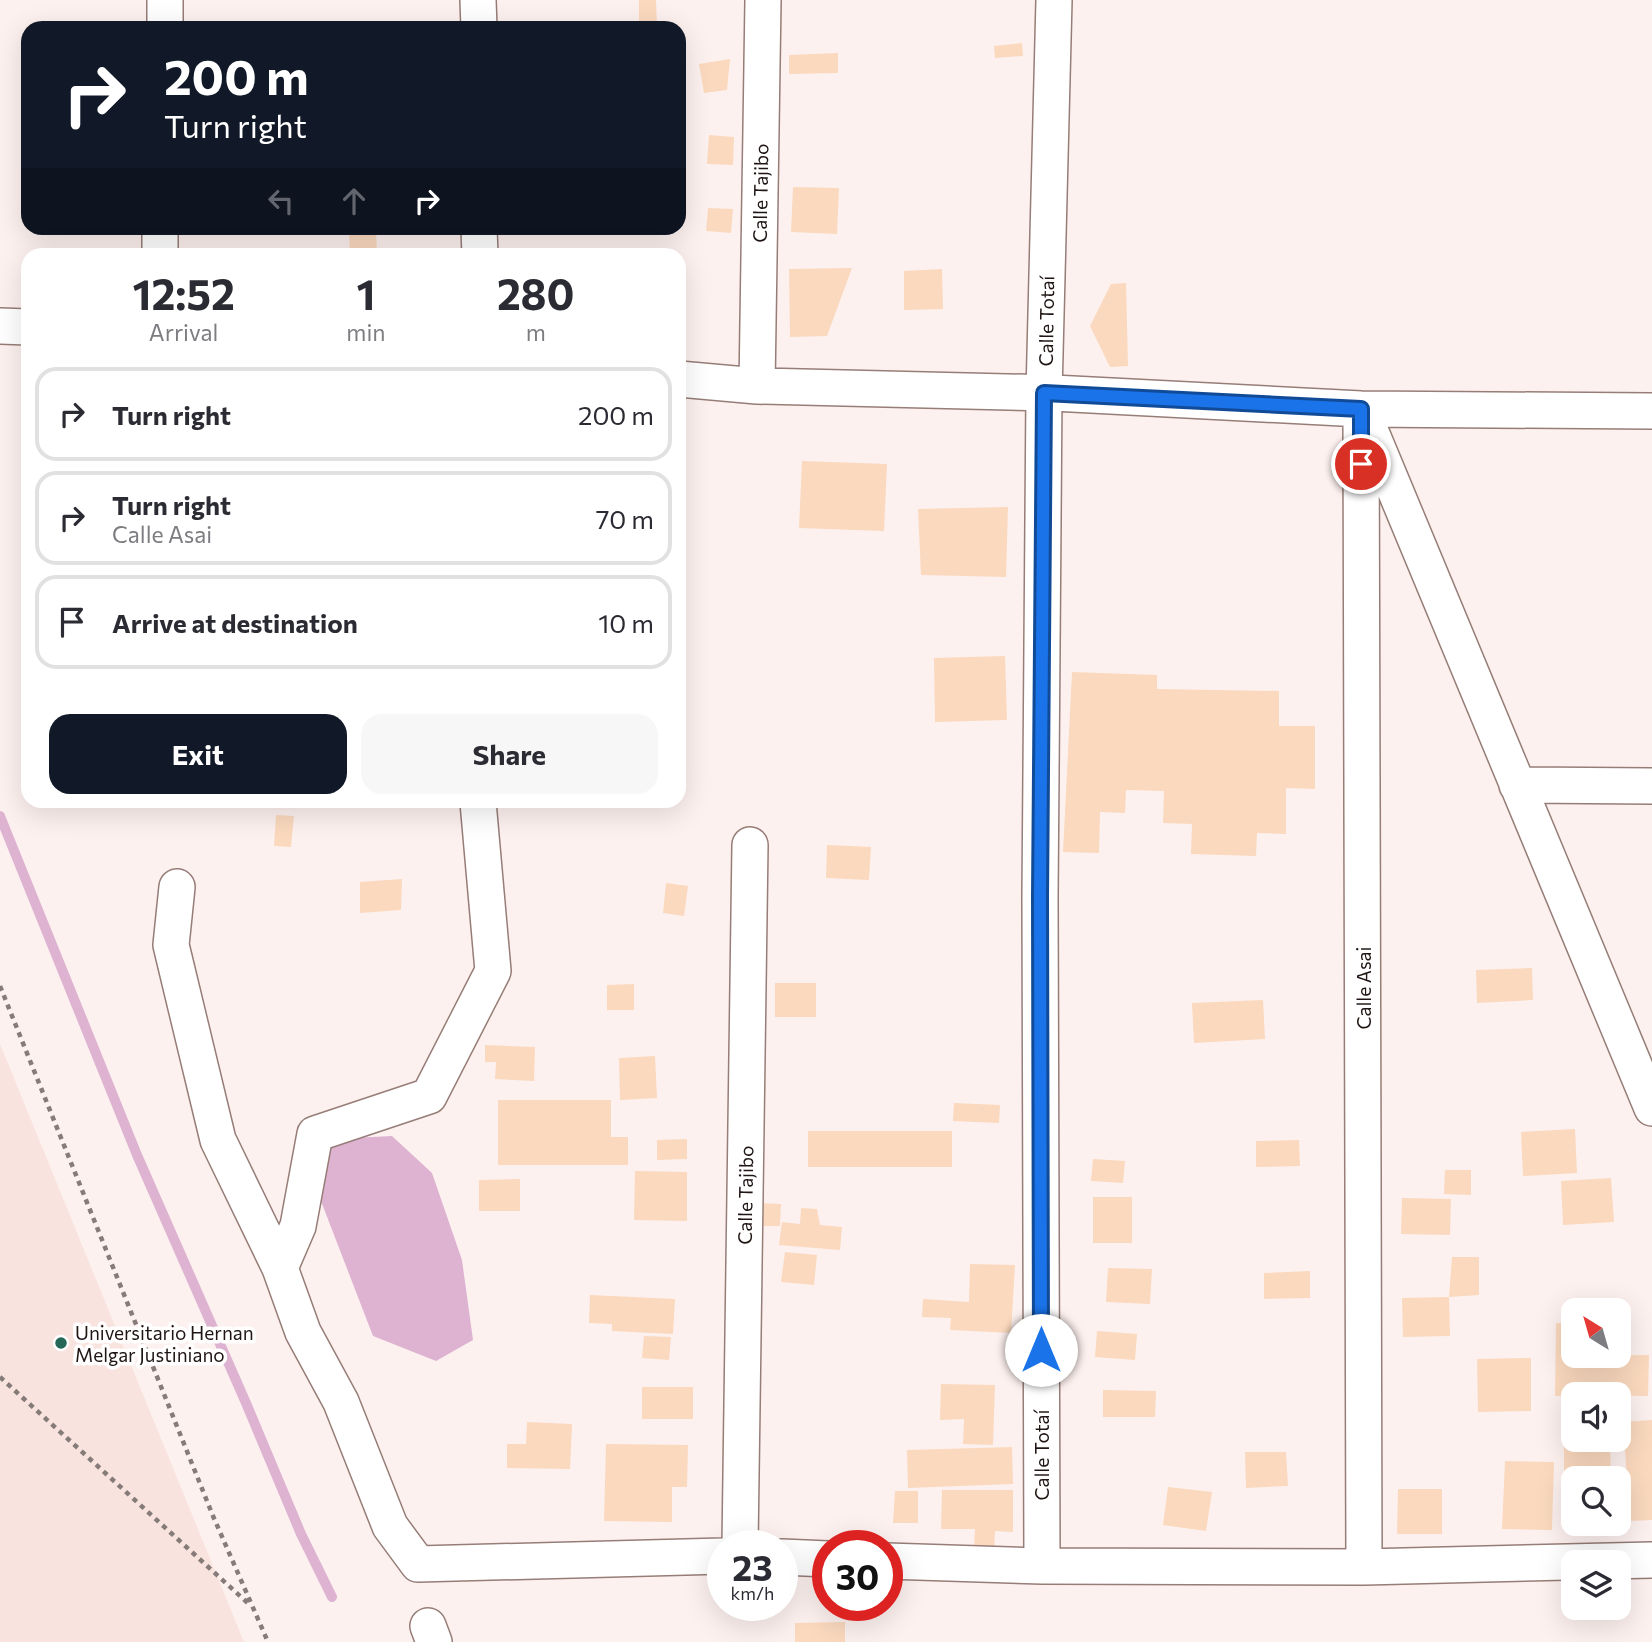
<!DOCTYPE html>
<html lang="en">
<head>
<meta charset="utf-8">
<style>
	body { margin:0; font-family:Commissioner,sans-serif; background:#f7f7f7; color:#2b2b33; height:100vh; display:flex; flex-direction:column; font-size:26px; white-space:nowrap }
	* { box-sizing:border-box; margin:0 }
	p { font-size:23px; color:#7c7c81 }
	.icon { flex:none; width:38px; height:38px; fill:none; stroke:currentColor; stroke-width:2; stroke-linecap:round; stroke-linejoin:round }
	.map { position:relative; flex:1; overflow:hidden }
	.side { position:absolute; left:21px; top:248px; width:665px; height:560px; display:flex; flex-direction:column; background:#fff; border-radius:21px; box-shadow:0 7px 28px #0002 }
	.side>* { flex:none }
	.banner { position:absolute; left:21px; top:21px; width:665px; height:214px; border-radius:21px; box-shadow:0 7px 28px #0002; background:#111827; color:#fff; overflow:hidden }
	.needle { width:46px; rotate:323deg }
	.tools { position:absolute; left:1561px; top:1298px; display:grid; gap:14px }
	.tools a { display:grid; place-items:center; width:70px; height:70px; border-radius:14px; background:#fff; box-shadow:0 7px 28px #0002; font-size:35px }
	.speed { position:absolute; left:707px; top:1530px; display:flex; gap:14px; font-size:35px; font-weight:700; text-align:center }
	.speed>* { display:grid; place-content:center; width:91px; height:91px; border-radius:50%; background:#fff; box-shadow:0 7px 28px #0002; line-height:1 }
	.speed small { font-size:18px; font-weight:400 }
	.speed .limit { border:10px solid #d22; background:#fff; color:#111 }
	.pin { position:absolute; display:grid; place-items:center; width:60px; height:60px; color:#fff; margin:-30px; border:4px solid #fff; border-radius:50%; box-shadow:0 2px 7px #0007 }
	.me { position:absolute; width:77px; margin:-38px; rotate:0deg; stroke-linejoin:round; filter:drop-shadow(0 0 5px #0008) }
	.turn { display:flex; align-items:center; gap:24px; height:147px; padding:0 28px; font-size:32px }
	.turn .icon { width:91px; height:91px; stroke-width:2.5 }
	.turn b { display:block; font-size:49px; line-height:60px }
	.lanes { display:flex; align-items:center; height:66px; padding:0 28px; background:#0003; justify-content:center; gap:35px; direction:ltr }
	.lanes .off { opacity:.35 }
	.eta { display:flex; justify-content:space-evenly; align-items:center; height:119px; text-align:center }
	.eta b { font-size:42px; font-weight:700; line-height:49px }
	.cta { display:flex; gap:14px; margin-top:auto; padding:14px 28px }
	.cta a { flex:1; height:80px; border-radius:21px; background:#111827; color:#fff; font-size:28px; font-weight:700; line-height:80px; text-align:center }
	.cta a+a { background:#f7f7f7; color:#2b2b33 }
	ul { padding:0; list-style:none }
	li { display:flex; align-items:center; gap:21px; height:94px; margin:0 14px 10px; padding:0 14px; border:4px solid #e1e1e2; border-radius:21px }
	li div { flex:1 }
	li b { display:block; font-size:26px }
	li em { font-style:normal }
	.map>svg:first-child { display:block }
</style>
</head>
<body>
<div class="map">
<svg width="1652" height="1642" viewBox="0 0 1652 1642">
	<rect width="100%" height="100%" fill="#fdf1ef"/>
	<!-- built -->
	<path fill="#f9e3de" d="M0,1044L244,1642H0Z"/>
	<!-- water -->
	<path fill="#deb3d2" d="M392,1136L432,1173L462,1260L473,1340L436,1361L373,1336L314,1183L333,1139Z"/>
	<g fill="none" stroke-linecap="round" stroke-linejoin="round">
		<!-- stream -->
		<path stroke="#deb3d2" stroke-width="10" d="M0,816L137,1155L246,1403L301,1534L332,1597"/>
	</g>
	<!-- building -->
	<path fill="#fad9be" d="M639,0H656L657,28H639Z
		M1022,43L1023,56L995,58L994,46Z
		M838,53V73L789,74V55Z
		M730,59L727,90L704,93L699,64Z
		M709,135L734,137L733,165L707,164Z
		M793,187L839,188L837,234L791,232Z
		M708,208L733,209L731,233L706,231Z
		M349,228H376L377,256H350Z
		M852,268L827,336L790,337L789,269Z
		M942,269L943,309L904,310V271Z
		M1126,283L1128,366L1110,367L1090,326L1111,284Z
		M802,461L887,464L884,531L799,528Z
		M1008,507L1006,577L921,575L918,509Z
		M1005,656L1007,720L935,722L934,658Z
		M1072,672L1157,675V689L1279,691V726H1315V789L1286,788V834L1257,833L1256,856L1191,854L1192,824L1163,823L1164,791L1126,790L1125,813L1100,812L1099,853L1063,852Z
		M276,815L294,816L291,847L274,846Z
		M827,845L871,847L869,880L826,878Z
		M402,879L401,910L360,913V882Z
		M666,883L688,886L684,916L663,913Z
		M1532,968L1533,1000L1477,1003L1476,970Z
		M775,983H816V1017H775Z
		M634,984V1010H607V985Z
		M1263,1000L1265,1039L1194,1043L1192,1003Z
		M485,1045L535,1047L534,1081L495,1079L496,1062H485Z
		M655,1056L657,1098L620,1100L619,1058Z
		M498,1100H611V1137H628V1165H498Z
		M954,1103L1000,1105L999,1123L953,1121Z
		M1575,1129L1577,1173L1523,1176L1521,1132Z
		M808,1131H952V1167H808Z
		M687,1139V1159L657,1160V1140Z
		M1299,1140L1300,1166L1256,1167V1141Z
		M1093,1159L1125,1161L1123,1183L1091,1181Z
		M1445,1170H1471V1195L1444,1194Z
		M635,1171L687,1172V1221L634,1220Z
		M1611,1178L1614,1222L1563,1225L1561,1181Z
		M520,1179V1211H479V1180Z
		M1093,1197H1132V1243H1093Z
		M1402,1198L1451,1199L1450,1235L1401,1234Z
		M757,1203L781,1204L780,1226H756Z
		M801,1208L817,1209L820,1225L842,1227L840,1250L779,1245L782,1222L800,1224Z
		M785,1252L817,1255L814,1285L781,1282Z
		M1452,1257H1479V1295L1449,1297Z
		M970,1264L1015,1265L1011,1333L950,1330L951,1318L922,1317L923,1299L969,1302Z
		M1108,1268L1152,1269L1150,1304L1106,1302Z
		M1310,1271V1298L1264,1299V1273Z
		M590,1295L675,1299L673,1334L612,1331V1324L589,1323Z
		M1449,1297L1450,1336L1403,1337L1402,1298Z
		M1556,1323H1573V1356L1649,1355L1648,1396L1573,1395V1396H1555Z
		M1097,1331L1137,1334L1135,1360L1095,1357Z
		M644,1336L671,1337L669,1360L642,1358Z
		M1531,1358V1411L1478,1412L1477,1359Z
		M941,1384L995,1385L993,1445L963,1444L964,1419L940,1420Z
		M642,1387H693V1419H642Z
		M1103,1390L1156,1391L1155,1417H1103Z
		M1652,1420V1520L1630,1521L1623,1422Z
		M527,1422L572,1424L570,1469L507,1468V1444H526Z
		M1564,1437H1573V1440H1610L1611,1479H1573V1488H1564Z
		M606,1444L688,1445L687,1487H672V1522L604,1521Z
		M1012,1447L1013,1484L908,1488L907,1450Z
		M1245,1452H1286L1288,1486L1246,1488Z
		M1505,1461L1554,1462L1552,1530L1502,1529Z
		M1168,1487L1212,1492L1206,1531L1163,1525Z
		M1398,1489H1442V1534H1397Z
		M942,1490H1013V1532L995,1531L994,1551H974L975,1529H941Z
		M895,1491H918V1523H893Z
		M845,1622V1642H795V1623Z"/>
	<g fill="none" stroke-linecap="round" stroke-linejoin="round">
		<defs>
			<path id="minor" d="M478,0L479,28
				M165,28V0
				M479,228L480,256
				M160,256V228
				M0,326L28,327
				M679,379L757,386L1053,393L1361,409L1652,411
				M757,386L763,0
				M1361,409L1364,1567
				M1368,425L1652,1108
				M1517,785L1652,786
				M478,802L493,971L429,1096L315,1134L298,1226L280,1268L303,1332L341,1402L390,1526L418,1564L723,1556
				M177,887L171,945L218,1140L280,1268
				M740,1545L750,845
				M782,1557L828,1559
				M887,1561L1042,1566L1364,1567L1652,1560
				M1042,1566L1040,897L1044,393L1054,0
				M428,1626L434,1642"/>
		</defs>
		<!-- minor casing -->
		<use href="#minor" stroke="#967d77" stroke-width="38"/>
		<!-- path -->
		<path stroke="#857b79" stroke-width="4.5" stroke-dasharray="5 5" stroke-linecap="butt" d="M0,986L213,1516L268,1642
			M0,1377L251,1606"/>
		<!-- minor -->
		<use href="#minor" stroke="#fff" stroke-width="35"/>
	</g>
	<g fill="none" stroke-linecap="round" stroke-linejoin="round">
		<defs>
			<path id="route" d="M1041,1350L1040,897L1044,393L1361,409V464"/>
		</defs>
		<!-- route casing -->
		<use href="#route" stroke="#114b97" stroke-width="18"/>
		<!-- route -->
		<use href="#route" stroke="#1a73e8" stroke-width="12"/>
	</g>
	<!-- markers -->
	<circle fill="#256858" stroke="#fff" stroke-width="2.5" cx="61" cy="1343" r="7"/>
	<g text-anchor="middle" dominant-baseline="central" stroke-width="7" stroke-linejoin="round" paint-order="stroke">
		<!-- street labels -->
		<g font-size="19" fill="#1f1614" stroke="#fff">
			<text transform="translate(760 193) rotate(-89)">Calle Tajibo</text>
			<text transform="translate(1046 321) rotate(-89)">Calle Totaí</text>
			<text transform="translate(1363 988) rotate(-90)">Calle Asai</text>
			<text transform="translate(745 1195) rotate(-89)">Calle Tajibo</text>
			<text transform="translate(1041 1455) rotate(-90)">Calle Totaí</text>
		</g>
		<!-- poi labels -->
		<g font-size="19" fill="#1f1614" stroke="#fff" text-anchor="start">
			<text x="75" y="1332">Universitario Hernan<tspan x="75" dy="22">Melgar Justiniano</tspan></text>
		</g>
	</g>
</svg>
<div class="tools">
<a><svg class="needle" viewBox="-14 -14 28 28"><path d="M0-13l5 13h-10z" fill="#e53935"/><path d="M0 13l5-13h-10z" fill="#7c7c81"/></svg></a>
<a><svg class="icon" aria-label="sound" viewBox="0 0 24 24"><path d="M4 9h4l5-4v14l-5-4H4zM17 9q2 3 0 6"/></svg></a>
<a><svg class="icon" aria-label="search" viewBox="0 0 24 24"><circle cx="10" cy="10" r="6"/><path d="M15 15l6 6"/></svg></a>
<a><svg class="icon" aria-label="layers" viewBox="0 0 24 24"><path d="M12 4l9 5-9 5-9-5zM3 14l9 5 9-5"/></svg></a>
</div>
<div class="speed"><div>23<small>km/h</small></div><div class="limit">30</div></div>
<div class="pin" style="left:1361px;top:464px;background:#d93025"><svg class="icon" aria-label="arrive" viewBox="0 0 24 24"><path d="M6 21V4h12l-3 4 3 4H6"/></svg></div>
<svg class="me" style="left:1041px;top:1350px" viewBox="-20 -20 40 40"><circle r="19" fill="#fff"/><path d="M0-13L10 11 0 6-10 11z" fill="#1a73e8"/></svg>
<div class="banner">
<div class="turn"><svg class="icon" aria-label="right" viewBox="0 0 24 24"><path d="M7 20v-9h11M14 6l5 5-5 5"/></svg><div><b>200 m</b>Turn right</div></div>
<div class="lanes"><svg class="icon off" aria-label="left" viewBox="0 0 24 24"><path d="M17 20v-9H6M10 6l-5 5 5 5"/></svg><svg class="icon off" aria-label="ahead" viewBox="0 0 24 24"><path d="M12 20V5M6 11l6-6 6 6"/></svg><svg class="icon" aria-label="right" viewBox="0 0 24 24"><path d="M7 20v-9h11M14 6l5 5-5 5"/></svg></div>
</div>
<section class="side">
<div class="eta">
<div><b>12:52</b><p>Arrival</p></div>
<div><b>1</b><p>min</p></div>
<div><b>280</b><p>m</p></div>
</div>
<ul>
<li><svg class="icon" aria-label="right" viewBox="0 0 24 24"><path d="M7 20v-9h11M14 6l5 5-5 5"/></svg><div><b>Turn right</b></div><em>200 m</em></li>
<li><svg class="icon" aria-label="right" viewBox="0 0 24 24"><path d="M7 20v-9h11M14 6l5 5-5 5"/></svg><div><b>Turn right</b><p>Calle Asai</p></div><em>70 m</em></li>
<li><svg class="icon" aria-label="arrive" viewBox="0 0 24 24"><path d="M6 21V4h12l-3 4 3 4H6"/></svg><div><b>Arrive at destination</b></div><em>10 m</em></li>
</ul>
<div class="cta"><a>Exit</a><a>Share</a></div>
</section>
</div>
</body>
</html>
